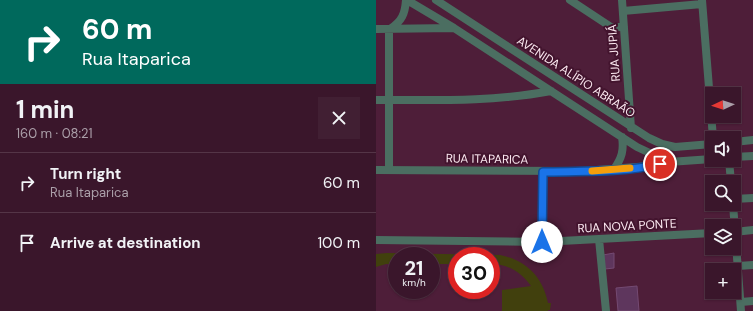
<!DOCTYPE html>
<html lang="en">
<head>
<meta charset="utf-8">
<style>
	body { margin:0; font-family:"DM Sans",sans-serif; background:#411f33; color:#f1f3f6; height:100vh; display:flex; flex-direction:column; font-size:15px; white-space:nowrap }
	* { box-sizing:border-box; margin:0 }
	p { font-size:13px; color:#ab9fa9 }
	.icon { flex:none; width:22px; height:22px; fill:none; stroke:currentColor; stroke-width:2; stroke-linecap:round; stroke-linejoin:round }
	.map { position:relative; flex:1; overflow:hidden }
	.sheet { display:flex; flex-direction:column; background:#3a162b; width:376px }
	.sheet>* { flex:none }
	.hud { background:#00695c; color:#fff; overflow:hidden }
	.needle { width:26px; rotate:266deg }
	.tools { position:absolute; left:329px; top:87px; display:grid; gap:8px }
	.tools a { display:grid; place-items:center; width:36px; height:36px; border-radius:0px; background:#3a162b; box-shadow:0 1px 3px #0004,0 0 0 1px #543547; font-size:20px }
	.speed { position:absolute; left:12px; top:247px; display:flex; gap:8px; font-size:20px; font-weight:700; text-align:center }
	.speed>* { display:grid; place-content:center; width:52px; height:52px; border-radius:50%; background:#3a162b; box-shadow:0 1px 3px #0004,0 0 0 1px #543547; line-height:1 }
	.speed small { font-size:10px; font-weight:400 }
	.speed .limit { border:6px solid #d22; background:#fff; color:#111 }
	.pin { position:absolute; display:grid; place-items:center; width:34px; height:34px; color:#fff; margin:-17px; border:2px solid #fff; border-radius:50%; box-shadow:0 1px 4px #0007 }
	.me { position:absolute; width:44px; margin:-22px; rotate:0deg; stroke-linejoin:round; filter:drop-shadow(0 0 3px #0008) }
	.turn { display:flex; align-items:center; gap:14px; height:84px; padding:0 16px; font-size:18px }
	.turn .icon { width:52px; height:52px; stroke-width:2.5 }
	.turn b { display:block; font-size:28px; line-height:34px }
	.round { display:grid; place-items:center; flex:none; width:42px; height:42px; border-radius:0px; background:#411f33 }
	.overview { display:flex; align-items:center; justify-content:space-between; height:68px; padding:0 16px }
	h1 { font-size:24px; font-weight:700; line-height:30px }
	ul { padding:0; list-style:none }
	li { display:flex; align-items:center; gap:12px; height:60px; padding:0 16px; border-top:1px solid #543547 }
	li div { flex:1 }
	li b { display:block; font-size:15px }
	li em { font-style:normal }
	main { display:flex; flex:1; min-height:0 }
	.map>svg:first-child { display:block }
</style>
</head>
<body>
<main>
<section class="sheet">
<div class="hud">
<div class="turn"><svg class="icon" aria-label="right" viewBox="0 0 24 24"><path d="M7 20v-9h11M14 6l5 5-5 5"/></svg><div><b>60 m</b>Rua Itaparica</div></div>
</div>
<div class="overview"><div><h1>1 min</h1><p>160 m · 08:21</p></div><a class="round"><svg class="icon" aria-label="close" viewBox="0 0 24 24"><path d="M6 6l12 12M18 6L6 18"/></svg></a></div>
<ul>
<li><svg class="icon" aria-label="right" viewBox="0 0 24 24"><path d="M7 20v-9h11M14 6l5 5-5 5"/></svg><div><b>Turn right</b><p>Rua Itaparica</p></div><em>60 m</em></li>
<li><svg class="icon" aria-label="arrive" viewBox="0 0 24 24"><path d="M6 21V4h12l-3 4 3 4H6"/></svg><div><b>Arrive at destination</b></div><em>100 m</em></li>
</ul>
</section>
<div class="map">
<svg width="377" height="311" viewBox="0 0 377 311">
	<rect width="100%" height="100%" fill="#4e1e39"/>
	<!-- green -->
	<path fill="#41400d" d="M11,253L124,255C150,260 167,277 172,303H175L174,310H172V311H126V290L155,286C145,272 132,264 115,264V256H81V264H55V256H21V264H10L0,267V254Z"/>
	<!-- building -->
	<path fill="#5e365d" stroke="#744a72" d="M238,253V268L229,269L227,255Z
		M261,286L263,311H242L240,288Z"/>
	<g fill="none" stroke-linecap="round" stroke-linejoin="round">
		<!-- minor -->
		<path stroke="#4b6e61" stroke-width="8" d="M31,0L78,28L261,147L293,162L336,159
			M60,0L273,138L286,144L299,147L336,144
			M194,0L235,27H248
			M246,0L255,128
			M326,0L337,138
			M247,11L326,4
			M0,29L77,28
			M13,29V169
			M14,29C26,21 29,14 30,0
			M0,100C58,100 117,102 175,91
			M358,142L377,140
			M358,157L377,156
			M353,160L355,182
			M238,169C246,158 248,150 246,137
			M0,170L207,171L274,166L293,162
			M358,199L377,198
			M357,204L365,311
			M358,232L377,230
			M223,239L230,311
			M0,240L166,242L336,233
			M166,242L167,172
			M362,266L377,265
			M365,302L377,301"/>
	</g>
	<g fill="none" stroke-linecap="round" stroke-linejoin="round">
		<defs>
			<path id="route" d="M166,242L167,172C205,171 246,173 284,164"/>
		</defs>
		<!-- route casing -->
		<use href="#route" stroke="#114b97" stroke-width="10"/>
		<!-- route -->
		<use href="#route" stroke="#1a73e8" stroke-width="7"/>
		<!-- slow -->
		<path stroke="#f59e0b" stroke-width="7" d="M216,171L254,168"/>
	</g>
	<g text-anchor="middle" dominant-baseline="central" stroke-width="4" stroke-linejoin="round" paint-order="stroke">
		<!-- street labels -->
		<g font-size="12" fill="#fce9f1" stroke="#43142e">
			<text transform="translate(238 53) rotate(-94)">RUA JUPIÁ</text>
			<text transform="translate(200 77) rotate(33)">AVENIDA ALÍPIO ABRAÃO</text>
			<text transform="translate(111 159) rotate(1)">RUA ITAPARICA</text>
			<text transform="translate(251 226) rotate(-3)">RUA NOVA PONTE</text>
		</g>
	</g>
</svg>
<div class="tools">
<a><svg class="needle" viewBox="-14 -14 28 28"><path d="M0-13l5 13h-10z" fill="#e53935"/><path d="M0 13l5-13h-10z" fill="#ab9fa9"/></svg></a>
<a><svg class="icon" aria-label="sound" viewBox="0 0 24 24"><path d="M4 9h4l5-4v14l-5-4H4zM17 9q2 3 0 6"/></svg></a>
<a><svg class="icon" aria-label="search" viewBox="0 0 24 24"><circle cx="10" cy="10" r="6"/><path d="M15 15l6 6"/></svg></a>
<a><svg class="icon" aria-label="layers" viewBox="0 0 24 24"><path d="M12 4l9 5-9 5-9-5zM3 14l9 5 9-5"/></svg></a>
<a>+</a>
</div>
<div class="speed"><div>21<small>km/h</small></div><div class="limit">30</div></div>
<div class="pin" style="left:284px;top:164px;background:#d93025"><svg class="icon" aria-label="arrive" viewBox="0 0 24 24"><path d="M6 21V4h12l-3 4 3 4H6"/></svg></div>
<svg class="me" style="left:166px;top:242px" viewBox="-20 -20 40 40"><circle r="19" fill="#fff"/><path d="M0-13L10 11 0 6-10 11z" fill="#1a73e8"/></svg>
</div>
</main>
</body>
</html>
